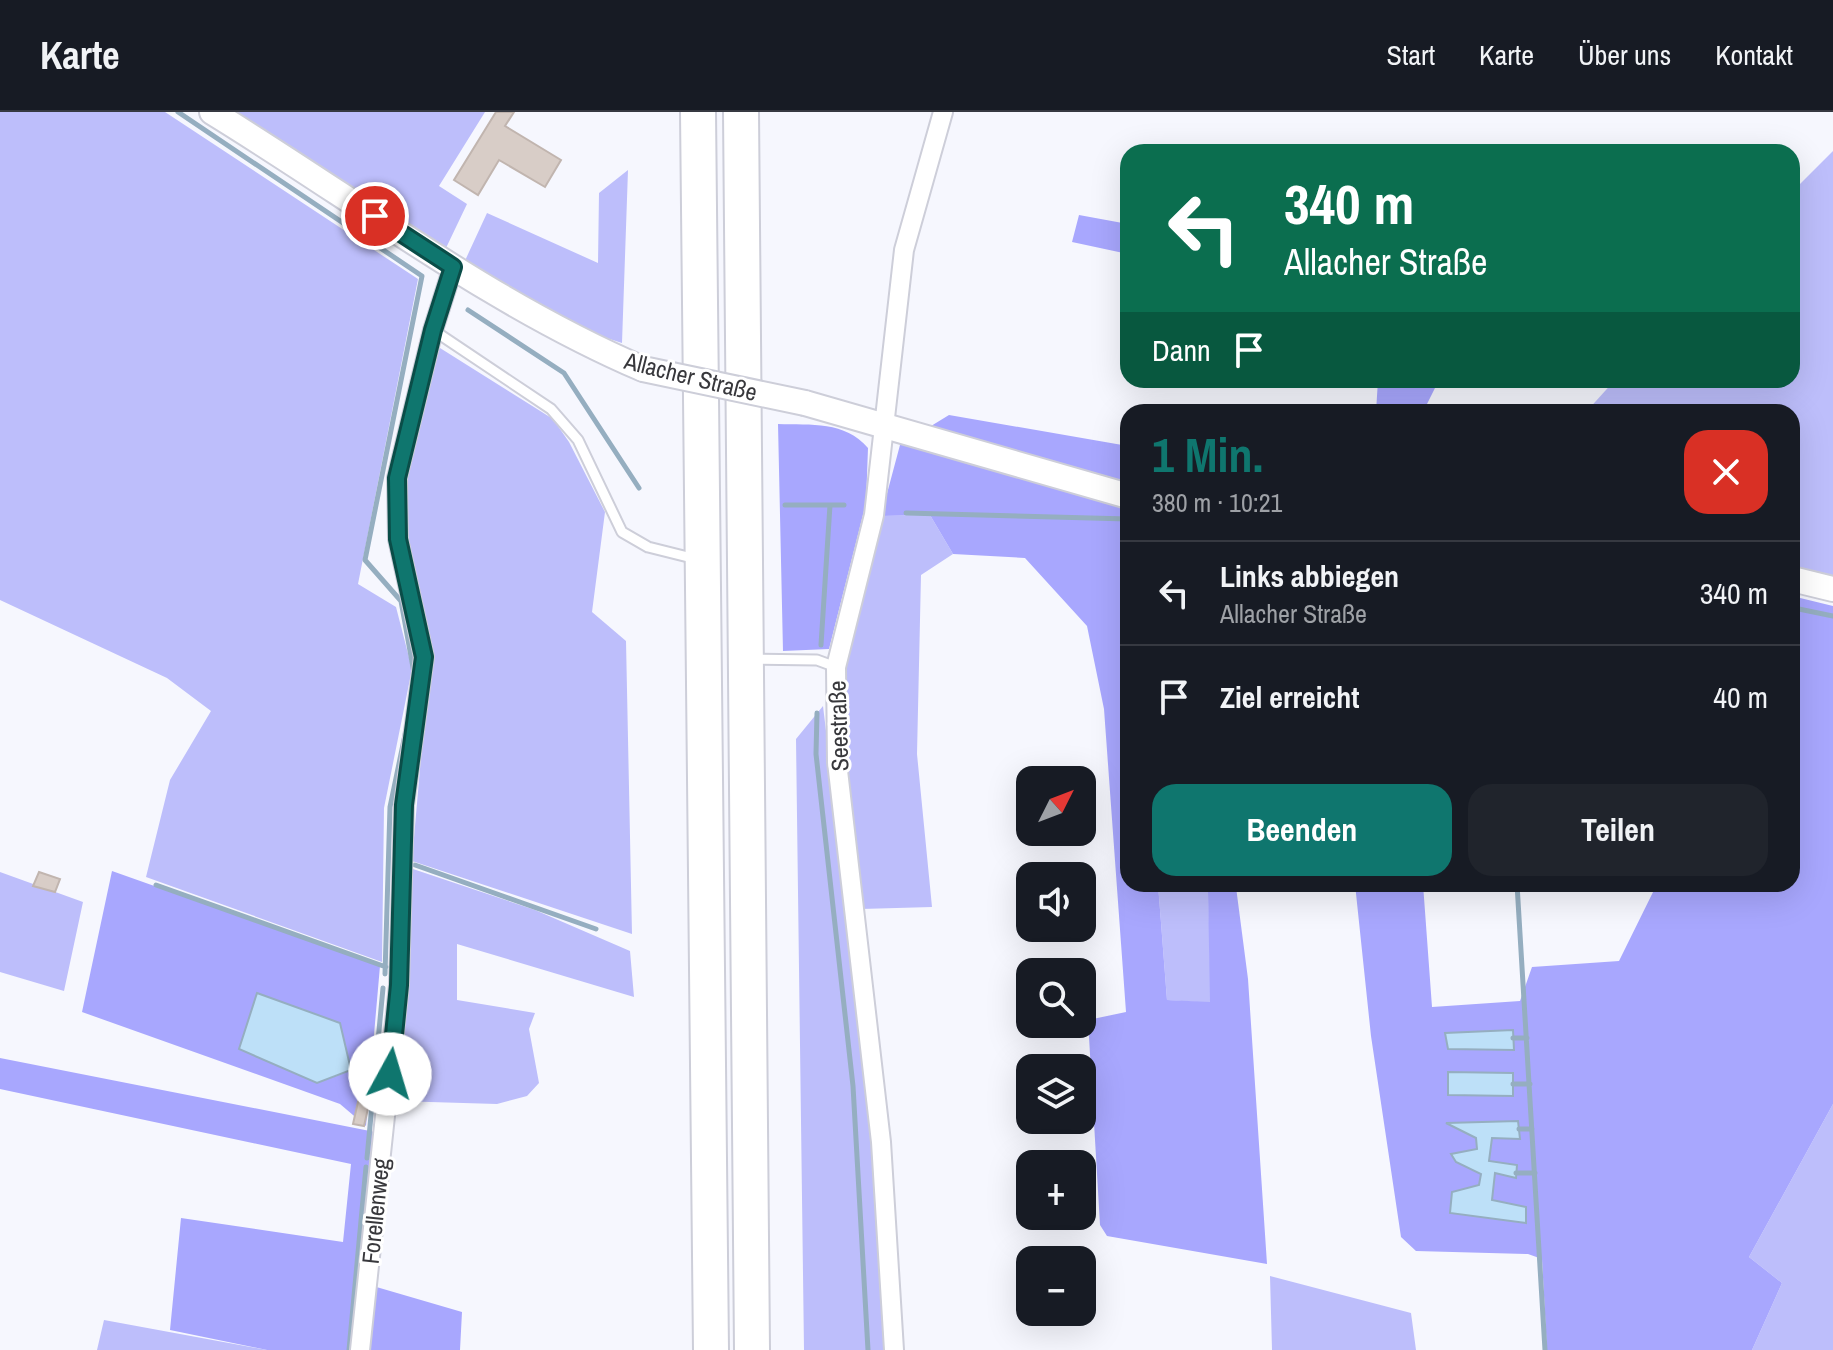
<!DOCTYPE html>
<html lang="de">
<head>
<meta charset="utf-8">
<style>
	body { margin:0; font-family:"Archivo Narrow",sans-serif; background:#20242c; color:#f1f3f6; height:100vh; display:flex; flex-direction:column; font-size:30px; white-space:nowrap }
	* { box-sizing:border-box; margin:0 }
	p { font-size:26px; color:#9ea1a6 }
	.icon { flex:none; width:44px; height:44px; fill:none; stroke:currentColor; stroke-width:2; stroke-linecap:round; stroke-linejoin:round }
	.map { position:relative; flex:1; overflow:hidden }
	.sheet { position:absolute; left:1120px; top:292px; width:680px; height:488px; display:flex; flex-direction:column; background:#171b24; border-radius:24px; box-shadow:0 8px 32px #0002 }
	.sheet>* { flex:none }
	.guide { position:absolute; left:1120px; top:32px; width:680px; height:244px; border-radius:24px; box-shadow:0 8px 32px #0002; background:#0b6e4f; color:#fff; overflow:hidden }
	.needle { width:52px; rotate:48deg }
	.fabs { position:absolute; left:1016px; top:654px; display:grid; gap:16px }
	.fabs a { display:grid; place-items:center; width:80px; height:80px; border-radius:16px; background:#171b24; box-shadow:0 8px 32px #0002; font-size:40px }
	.pin { position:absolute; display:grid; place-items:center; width:68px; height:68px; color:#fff; margin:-34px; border:4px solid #fff; border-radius:50%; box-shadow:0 2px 8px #0007 }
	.me { position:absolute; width:88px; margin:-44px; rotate:6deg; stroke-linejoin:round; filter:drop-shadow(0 0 6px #0008) }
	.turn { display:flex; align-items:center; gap:28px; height:168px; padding:0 32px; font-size:36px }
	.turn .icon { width:104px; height:104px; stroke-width:2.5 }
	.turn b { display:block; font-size:56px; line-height:68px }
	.then { display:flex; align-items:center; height:76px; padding:0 32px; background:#0003; gap:16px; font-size:30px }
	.round { display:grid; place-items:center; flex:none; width:84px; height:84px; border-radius:24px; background:#20242c }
	.summary { display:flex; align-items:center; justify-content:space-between; height:136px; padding:0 32px }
	h1 { font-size:48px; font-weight:700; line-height:60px; color:#0f766e }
	.button { display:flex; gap:16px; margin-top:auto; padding:16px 32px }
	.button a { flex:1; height:92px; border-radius:24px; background:#0f766e; color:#fff; font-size:32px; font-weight:700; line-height:92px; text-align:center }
	.button a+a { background:#20242c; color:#f1f3f6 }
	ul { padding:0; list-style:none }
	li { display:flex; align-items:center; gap:24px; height:104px; padding:0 32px; border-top:2px solid #363941 }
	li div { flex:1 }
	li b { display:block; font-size:30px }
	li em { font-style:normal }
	header { display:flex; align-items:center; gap:48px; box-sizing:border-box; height:112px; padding:0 40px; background:#171b24; border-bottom:2px solid #363941 }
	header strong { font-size:38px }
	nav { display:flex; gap:44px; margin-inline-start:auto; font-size:28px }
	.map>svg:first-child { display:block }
</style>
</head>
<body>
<header>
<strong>Karte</strong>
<nav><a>Start</a><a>Karte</a><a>Über uns</a><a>Kontakt</a></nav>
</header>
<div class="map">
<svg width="1833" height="1238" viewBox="0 0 1833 1238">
	<rect width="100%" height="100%" fill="#f6f7fe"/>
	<!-- green -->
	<path fill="#bdbefb" d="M0,0H165L418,167L358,472L396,495L412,557L384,696L382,850L146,765L170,668L211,599L167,566L0,488Z
		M230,0H485L439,74L467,92L446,136Z
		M1833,39V473L1792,462V300H1586L1615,268H1792V80Z
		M628,58L622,231L585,219L463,153L487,101L598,151L599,81Z
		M440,236L553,307L569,330L605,400L592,500L626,529L632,822L412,749L430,541L403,427L404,371L427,258Z
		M930,403L953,442L921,463L917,642L932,795L861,797L843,650L841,558L881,404Z
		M823,594L870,984L886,1238H804L796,627Z
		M410,756L535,798L630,839L634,885L457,832V888L535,901L529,917L539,971L527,984L497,992L396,989Z
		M0,760L83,790L64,879L0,860Z
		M1158,772H1208L1211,891L1167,888Z
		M1833,992V1238H1752L1782,1171L1749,1145Z
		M1270,1164L1411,1201L1416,1238H1272Z
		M104,1208L267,1238H97Z"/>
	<!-- forest -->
	<path fill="#a8a7fe" d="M1079,103L1128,112V142L1072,130Z
		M1378,268H1439L1423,300H1376Z
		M949,303L1128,334V772H1158L1167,888L1210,890L1208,780L1236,775L1248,867L1267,1152L1107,1124L1100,1113L1088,908L1126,900L1104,597L1087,514L1025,446L953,442L930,403L881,404L900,333Z
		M778,312C811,313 845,309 868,336L866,391L829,537L783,539Z
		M1792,484L1833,494V992L1749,1145L1782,1171L1752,1238H1547L1542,1147L1528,1142L1416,1139L1401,1125L1371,924L1355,772H1423L1432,895L1520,889L1532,855L1619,849L1657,772H1792Z
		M112,759L380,854L366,1014L340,992L82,900Z
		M0,946L375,1020L373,1174L462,1200L460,1238H267L170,1218L181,1106L343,1130L351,1052L0,977Z"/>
	<!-- water -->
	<path fill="#bde0f8" stroke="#95aec0" stroke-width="2" d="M257,881L340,911L351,958L317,971L239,937Z
		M1513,918L1514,938L1448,937L1445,921Z
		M1448,960L1513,961V984L1448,983Z
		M1518,1009L1520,1027L1492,1026L1489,1049L1517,1053L1516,1066L1495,1061L1492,1088L1526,1095V1111L1450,1101L1452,1080L1479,1073L1481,1062L1456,1050L1451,1042L1477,1037L1476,1026L1446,1011Z"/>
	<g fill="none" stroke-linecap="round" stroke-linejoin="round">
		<!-- stream -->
		<path stroke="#95aec0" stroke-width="5" d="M178,0L422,164L365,448L401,489L414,561
			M468,198L564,261L639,376
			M785,393H844
			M906,401L1128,407
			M1794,496L1833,504
			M821,533L830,393
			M817,601L816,642L853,974L868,1238
			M415,753L596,817
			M1517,772L1545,1238
			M156,773L386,855
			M385,862L390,695L406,618
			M1513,926H1527
			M1513,972H1530
			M1519,1017H1532
			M367,1046L383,876
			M1516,1061H1535
			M349,1238L366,1055"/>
	</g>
	<!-- building -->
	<path fill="#d8cdc7" stroke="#c1b5af" stroke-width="2" d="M496,0H514L505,14L561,48L545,75L499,48L478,83L454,68Z
		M39,760L60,767L55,780L33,774Z
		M360,981L371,983L364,1014L353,1012Z"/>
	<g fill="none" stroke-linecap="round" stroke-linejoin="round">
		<defs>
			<path id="service" d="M433,218L551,297L578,328L622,420L648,435L696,447
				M753,547L817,548L836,555"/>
			<path id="minor" d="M360,1238L399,873L404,693L424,545L398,427L397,366L433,218L453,155
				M894,1238L881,1030L837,650L836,555L874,403L904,138L943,0"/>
			<path id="tertiary" d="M212,0C354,87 489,191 643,257
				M805,291L1128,384
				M1792,467L1833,477"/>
			<path id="motorway" d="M698,0L711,1238
				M741,0L752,1238"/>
		</defs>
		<!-- service casing -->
		<use href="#service" stroke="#cdced9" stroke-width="13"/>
		<!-- minor casing -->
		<use href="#minor" stroke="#cdced9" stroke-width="22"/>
		<!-- tertiary casing -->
		<use href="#tertiary" stroke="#cdced9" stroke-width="28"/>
		<!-- motorway casing -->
		<use href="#motorway" stroke="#cdced9" stroke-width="38"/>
		<!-- service -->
		<use href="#service" stroke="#fff" stroke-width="9"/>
		<!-- minor -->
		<use href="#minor" stroke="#fff" stroke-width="18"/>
		<!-- tertiary -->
		<use href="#tertiary" stroke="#fff" stroke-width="24"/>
		<!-- motorway -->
		<use href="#motorway" stroke="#fff" stroke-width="34"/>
		<defs>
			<path id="tertiary-bridge" d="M643,257L805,291"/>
		</defs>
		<!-- tertiary-bridge casing -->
		<use href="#tertiary-bridge" stroke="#cdced9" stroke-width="28" stroke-linecap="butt"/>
		<!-- tertiary-bridge -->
		<use href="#tertiary-bridge" stroke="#fff" stroke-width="24"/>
	</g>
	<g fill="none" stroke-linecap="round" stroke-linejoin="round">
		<defs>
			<path id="route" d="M375,104L453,155L433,218L397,366L398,427L424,545L404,693L399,873L390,962"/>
		</defs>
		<!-- route casing -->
		<use href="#route" stroke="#0a4d48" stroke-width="20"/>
		<!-- route -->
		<use href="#route" stroke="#0f766e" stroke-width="14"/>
	</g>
	<g text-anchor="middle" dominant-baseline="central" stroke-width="6" stroke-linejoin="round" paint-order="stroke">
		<!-- street labels -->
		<g font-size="24" fill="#38383c" stroke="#fff">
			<text transform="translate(691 264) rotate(14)">Allacher Straße</text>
			<text transform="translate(838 614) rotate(-92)">Seestraße</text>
			<text transform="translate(375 1099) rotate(-84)">Forellenweg</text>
		</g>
	</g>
</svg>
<div class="fabs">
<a><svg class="needle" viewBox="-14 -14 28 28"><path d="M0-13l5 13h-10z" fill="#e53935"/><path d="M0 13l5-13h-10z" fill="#9ea1a6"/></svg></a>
<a><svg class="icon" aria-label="sound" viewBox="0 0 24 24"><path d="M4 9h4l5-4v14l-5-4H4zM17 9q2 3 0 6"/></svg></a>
<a><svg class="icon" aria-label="search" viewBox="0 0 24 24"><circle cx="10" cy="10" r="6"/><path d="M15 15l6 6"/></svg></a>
<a><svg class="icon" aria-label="layers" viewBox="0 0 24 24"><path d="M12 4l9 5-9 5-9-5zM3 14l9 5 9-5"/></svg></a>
<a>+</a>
<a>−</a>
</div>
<div class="pin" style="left:375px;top:104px;background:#d93025"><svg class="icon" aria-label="arrive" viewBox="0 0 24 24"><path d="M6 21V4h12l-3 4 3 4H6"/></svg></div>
<svg class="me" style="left:390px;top:962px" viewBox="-20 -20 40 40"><circle r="19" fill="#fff"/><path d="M0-13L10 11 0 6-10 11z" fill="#0f766e"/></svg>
<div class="guide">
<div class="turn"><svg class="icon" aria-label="left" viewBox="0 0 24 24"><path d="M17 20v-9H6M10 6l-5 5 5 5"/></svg><div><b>340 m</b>Allacher Straße</div></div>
<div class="then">Dann<svg class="icon" aria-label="arrive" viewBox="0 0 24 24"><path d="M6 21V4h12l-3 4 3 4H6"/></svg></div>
</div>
<section class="sheet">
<div class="summary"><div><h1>1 Min.</h1><p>380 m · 10:21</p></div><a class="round" style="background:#d93025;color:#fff"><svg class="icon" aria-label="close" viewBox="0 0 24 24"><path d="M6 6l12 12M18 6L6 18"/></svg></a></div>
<ul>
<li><svg class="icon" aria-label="left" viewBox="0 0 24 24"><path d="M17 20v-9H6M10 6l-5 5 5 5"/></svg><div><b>Links abbiegen</b><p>Allacher Straße</p></div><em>340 m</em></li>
<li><svg class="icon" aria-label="arrive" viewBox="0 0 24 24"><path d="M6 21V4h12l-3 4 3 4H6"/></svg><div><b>Ziel erreicht</b></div><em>40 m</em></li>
</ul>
<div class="button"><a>Beenden</a><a>Teilen</a></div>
</section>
</div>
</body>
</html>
